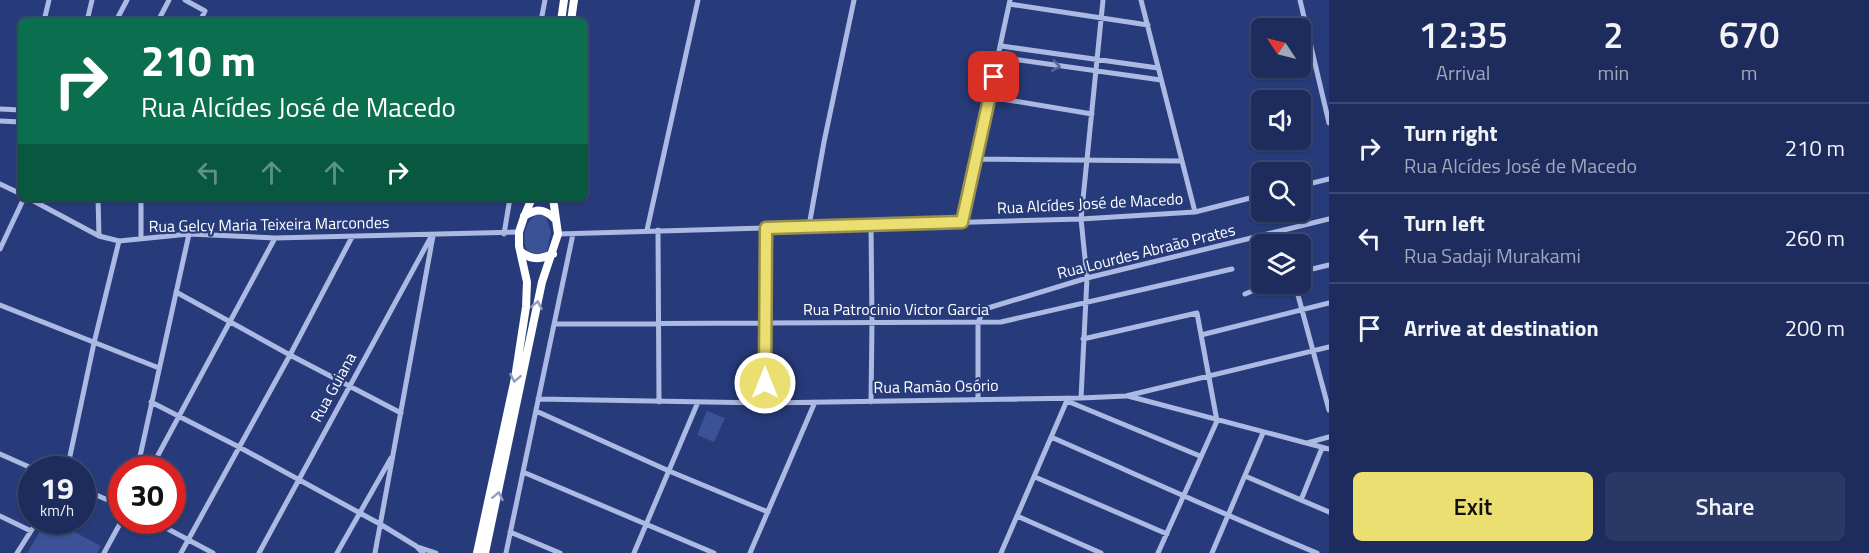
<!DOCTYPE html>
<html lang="en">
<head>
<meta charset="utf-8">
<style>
	body { margin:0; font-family:"Titillium Web",sans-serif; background:#2a3865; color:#f1f3f6; height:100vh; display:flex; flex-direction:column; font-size:22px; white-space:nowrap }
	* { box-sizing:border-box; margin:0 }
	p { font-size:20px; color:#a0a7bb }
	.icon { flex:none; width:33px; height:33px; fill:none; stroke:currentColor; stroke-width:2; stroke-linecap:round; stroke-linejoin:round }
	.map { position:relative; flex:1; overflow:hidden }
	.drawer { display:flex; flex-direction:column; background:#1d2c5c; width:540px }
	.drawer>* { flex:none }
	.hud { position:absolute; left:18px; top:18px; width:570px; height:183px; border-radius:9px; box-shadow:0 2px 4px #0004,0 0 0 2px #3b4872; background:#0b6e4f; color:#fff; overflow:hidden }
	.needle { width:39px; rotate:305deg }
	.fabs { position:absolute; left:1251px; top:18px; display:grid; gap:12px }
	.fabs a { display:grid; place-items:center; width:60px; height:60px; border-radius:9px; background:#1d2c5c; box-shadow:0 2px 4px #0004,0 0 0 2px #3b4872; font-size:30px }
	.speed { position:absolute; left:18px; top:456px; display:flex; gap:12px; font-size:30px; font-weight:700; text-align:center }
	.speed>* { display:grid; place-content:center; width:78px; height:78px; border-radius:50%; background:#1d2c5c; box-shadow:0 2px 4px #0004,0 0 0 2px #3b4872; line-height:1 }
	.speed small { font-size:15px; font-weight:400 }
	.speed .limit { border:9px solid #d22; background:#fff; color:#111 }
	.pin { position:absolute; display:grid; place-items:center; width:51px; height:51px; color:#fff; margin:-26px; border-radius:12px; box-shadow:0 3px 9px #0006 }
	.me { position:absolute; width:66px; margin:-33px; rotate:0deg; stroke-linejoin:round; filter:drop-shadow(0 0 4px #0008) }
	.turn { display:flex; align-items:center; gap:21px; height:126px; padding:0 24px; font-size:27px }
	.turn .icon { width:78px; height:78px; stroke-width:2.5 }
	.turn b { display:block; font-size:42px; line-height:51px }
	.lanes { display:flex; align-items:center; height:57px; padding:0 24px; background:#0003; justify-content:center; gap:30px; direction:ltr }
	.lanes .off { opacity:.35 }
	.eta { display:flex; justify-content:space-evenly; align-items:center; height:102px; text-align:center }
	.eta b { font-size:36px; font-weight:600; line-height:42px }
	.cta { display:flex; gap:12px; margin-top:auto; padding:12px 24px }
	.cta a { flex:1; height:69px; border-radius:9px; background:#ebdf71; color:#111; font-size:24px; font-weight:600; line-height:69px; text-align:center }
	.cta a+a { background:#2a3865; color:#f1f3f6 }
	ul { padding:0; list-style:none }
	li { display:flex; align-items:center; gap:18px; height:90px; padding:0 24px; border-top:2px solid #3b4872 }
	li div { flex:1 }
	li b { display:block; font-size:22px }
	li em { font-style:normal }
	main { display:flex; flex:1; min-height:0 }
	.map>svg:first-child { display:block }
</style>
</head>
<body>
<main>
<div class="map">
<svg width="1329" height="553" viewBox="0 0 1329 553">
	<rect width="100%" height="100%" fill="#273b7a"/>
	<!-- green -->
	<path fill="#3b5297" d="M538,214L546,217L551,232L547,252L539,258L528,253C521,240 524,221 538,214Z
		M707,411L725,418L714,442L697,435Z
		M47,520L54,521L101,546L97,553H27Z"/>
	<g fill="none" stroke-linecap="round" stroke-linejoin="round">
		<!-- minor -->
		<path stroke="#abb9e3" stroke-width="5" d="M185,0L205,11L200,21
			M1141,0L1195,212
			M1300,0L1329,123
			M1009,4L1148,25
			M44,21L49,0
			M87,21L92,0
			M116,21L127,0
			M158,21L169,0
			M541,21L545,0
			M1001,46L1158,68
			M998,57L1161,80
			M990,97L1092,114
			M0,109L21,110
			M0,121L21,122
			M977,159L1181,161
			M0,184L21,194
			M1300,186L1329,179
			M28,198L99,236L119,241L189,234L275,238L519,232
			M98,198L99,236
			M962,222L1010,0
			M871,224L872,322L871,402
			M809,226L824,142L854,0
			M647,230L698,0
			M658,230L659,402
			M504,234L510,198
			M558,234L1081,219L1195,212L1262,195
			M141,238V198
			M0,249L24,198
			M1300,272L1329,265
			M1295,284L1329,410
			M176,292L290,355L401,413
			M1245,294L1269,284
			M0,305L159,368
			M554,324L1001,322L1232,269
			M1201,335L1329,303
			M1083,339L1197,313L1217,421L1158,553
			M1128,396L1329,449
			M978,398V322L982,314L988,308L1087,278L1329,219
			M1081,398L1087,278L1081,219L1103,0
			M538,399L765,403L1081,398L1126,396L1329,347
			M1067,401L1200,456
			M151,402L239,447L380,524L416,546L423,553
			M765,403L766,228
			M536,411L669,471L768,512
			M1051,437C1140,476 1227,516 1317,553
			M1307,443L1329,437
			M0,454L36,470
			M67,470L94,343L119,241
			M137,470L189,234
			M150,470L275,238
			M523,472L714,553
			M1245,476L1329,512
			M1035,477L1167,534
			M82,489L122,506
			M1301,500L1322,448
			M0,516L31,531
			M1017,516L1101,553
			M151,520L213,553
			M510,532L560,553
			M418,547L436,553
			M17,553L38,520
			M104,553L122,520
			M181,553L290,355L352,237
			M259,553L432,235
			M337,553L391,458
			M375,553L433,236
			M506,553L573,234
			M634,553L698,402
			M750,553L815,402
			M1001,553L1068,398
			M1212,553L1263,433"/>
		<!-- highway -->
		<path stroke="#fff" stroke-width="8" d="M561,21L564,0
			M571,21L574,0
			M524,216C537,209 543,208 554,218
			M521,252C533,261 540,259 553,254
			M477,553L515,378L526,307L527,282L519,246V232L524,217L532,198
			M485,553L542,282L558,234L553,198"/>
	</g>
	<!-- one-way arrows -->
	<defs><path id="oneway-chevron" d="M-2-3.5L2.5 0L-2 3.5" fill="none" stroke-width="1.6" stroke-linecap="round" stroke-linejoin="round" transform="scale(1.5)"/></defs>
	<use stroke="#55679f" href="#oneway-chevron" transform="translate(1056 66) rotate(9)"/>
	<g stroke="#939dbc">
		<use href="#oneway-chevron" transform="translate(537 305) rotate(-79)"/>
		<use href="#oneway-chevron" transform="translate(515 378) rotate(101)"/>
		<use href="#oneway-chevron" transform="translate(498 496) rotate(-78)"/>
	</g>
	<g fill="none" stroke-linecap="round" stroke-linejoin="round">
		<defs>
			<path id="route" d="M765,383L766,228L962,222L994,77"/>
		</defs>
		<!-- route casing -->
		<use href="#route" stroke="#999149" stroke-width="15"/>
		<!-- route -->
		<use href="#route" stroke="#ebdf71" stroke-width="10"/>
	</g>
	<g text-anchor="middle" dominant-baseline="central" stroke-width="4.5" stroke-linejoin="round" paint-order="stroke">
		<!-- street labels -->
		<g font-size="16" fill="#fff" stroke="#273b7a">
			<text transform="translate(1090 203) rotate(-3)">Rua Alcídes José de Macedo</text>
			<text transform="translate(269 224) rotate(-1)">Rua Gelcy Maria Teixeira Marcondes</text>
			<text transform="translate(1146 251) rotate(-14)">Rua Lourdes Abraão Prates</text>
			<text x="896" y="309">Rua Patrocinio Victor Garcia</text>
			<text transform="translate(936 386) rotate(-1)">Rua Ramão Osório</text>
			<text transform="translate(333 387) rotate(-61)">Rua Guiana</text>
		</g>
	</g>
</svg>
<div class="fabs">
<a><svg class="needle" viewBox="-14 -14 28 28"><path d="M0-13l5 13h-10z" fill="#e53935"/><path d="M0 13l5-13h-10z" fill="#a0a7bb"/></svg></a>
<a><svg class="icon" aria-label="sound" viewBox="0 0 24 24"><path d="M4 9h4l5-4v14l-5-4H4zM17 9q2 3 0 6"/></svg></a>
<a><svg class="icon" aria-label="search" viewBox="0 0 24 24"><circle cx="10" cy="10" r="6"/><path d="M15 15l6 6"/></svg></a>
<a><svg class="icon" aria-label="layers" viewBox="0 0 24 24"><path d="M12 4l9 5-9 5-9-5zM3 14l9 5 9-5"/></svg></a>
</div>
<div class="speed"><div>19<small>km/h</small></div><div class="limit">30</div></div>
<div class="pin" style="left:994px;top:77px;background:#d93025"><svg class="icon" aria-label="arrive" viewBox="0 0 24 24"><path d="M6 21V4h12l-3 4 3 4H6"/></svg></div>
<svg class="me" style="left:765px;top:383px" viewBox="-20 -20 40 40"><circle r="17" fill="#ebdf71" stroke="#fff" stroke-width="3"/><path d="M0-11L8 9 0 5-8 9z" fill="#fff"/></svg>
<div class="hud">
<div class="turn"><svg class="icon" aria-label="right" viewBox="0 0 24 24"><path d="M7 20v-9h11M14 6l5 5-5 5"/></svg><div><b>210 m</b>Rua Alcídes José de Macedo</div></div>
<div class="lanes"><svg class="icon off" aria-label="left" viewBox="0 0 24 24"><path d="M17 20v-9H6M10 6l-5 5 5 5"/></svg><svg class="icon off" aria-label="ahead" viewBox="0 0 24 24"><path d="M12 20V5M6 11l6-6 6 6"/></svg><svg class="icon off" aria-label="ahead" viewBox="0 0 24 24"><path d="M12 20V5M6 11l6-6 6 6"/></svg><svg class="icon" aria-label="right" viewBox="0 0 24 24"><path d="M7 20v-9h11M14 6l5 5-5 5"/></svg></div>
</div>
</div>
<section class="drawer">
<div class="eta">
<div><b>12:35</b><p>Arrival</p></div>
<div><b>2</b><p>min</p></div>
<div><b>670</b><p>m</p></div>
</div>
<ul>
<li><svg class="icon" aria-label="right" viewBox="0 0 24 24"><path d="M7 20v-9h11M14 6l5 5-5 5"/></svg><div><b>Turn right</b><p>Rua Alcídes José de Macedo</p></div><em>210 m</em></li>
<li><svg class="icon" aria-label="left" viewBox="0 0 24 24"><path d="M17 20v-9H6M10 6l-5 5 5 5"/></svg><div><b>Turn left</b><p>Rua Sadaji Murakami</p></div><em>260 m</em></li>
<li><svg class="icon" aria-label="arrive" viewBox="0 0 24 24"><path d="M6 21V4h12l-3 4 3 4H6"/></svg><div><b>Arrive at destination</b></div><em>200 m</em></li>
</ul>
<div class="cta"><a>Exit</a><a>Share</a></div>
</section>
</main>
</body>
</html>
